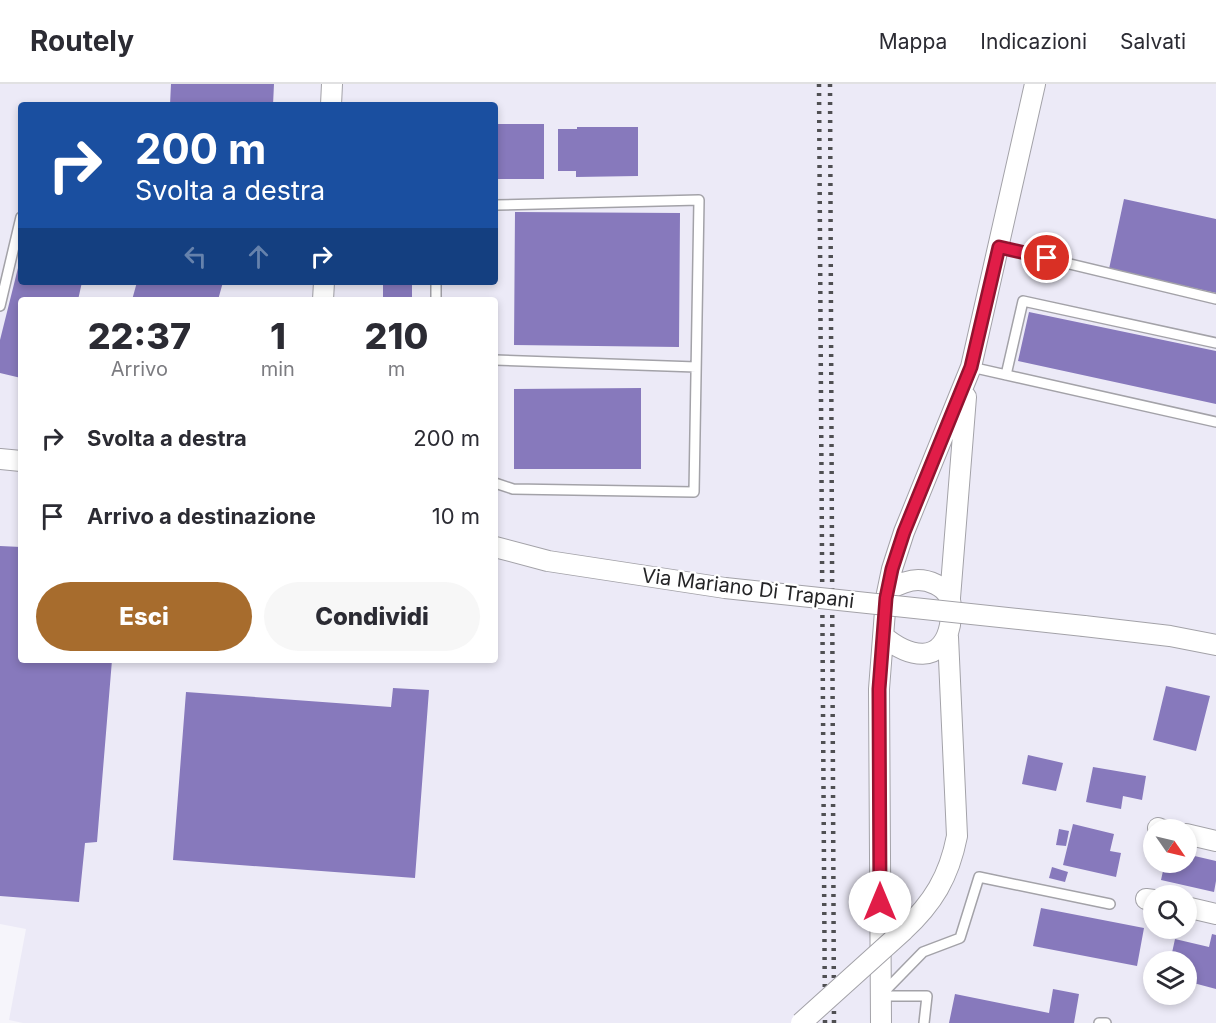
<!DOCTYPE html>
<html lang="it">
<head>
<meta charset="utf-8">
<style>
	body { margin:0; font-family:Inter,sans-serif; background:#f7f7f7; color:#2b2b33; height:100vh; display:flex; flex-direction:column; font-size:22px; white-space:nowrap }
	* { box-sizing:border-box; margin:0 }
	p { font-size:20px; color:#7c7c81 }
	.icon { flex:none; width:33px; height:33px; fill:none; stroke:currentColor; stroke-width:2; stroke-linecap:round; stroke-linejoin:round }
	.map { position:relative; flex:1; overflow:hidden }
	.panel { position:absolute; left:18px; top:213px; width:480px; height:366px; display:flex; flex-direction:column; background:#fff; border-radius:6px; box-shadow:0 3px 9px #0003 }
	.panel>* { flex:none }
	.top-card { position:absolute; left:18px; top:18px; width:480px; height:183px; border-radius:6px; box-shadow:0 3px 9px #0003; background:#1a4fa0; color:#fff; overflow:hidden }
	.needle { width:39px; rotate:124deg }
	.controls { position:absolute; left:1143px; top:735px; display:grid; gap:12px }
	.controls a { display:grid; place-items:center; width:54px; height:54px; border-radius:50%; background:#fff; box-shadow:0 3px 9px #0003; font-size:30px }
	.pin { position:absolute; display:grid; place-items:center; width:51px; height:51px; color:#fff; margin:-26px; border:3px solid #fff; border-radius:50%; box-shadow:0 2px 6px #0007 }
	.me { position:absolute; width:66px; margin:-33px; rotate:0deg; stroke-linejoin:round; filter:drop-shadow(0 0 4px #0008) }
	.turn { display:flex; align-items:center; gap:21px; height:126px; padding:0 18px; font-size:27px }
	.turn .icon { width:78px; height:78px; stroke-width:2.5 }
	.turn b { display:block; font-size:42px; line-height:51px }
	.lanes { display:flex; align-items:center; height:57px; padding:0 18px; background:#0003; justify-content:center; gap:30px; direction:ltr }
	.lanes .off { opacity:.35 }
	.eta { display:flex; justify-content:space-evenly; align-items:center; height:102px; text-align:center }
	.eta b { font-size:36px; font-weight:800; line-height:42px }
	.cta { display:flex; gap:12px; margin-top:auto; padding:12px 18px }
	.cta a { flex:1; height:69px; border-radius:36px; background:#a76c2d; color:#fff; font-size:24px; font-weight:800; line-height:69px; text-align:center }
	.cta a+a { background:#f7f7f7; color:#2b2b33 }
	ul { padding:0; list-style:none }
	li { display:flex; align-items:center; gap:18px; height:78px; padding:0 18px }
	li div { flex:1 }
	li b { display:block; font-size:22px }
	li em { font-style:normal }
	header { display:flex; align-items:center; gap:36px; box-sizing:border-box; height:84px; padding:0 30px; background:#fff; border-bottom:2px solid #e1e1e2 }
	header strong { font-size:28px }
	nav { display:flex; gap:33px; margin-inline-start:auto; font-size:21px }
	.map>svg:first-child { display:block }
</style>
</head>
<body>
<header>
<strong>Routely</strong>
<nav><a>Mappa</a><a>Indicazioni</a><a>Salvati</a></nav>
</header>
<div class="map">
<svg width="1216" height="939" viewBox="0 0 1216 939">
	<rect width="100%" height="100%" fill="#f6f5fb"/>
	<!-- built -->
	<path fill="#eceaf7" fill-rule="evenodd" d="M0,0H1216V939H23L9,936L26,845L0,840ZM21,21H495V198H21ZM21,216H495V576H21ZM1154,746H1186V778H1154ZM1154,812H1186V844H1154ZM1154,878H1186V910H1154Z"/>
	<!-- building -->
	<path fill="#8779bc" d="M171,0H274L273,21H170Z
		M495,40H544V95H495Z
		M577,43H638V92L576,93V87H558V45H577Z
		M1124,115L1216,135V209L1109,185Z
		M515,128L680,129L679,263L514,261Z
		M20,176L21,198H82L78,216H21V294L0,289V256Z
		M137,198H223L218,216H132Z
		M383,198H412V216H383Z
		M1029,228L1216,267V320L1018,277Z
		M641,304V385H514V305Z
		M0,462L21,463V576H112L97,758L85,759L79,818L0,812Z
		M1166,602L1210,612L1196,667L1153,656Z
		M393,604L429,606L415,794L173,776L186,608L391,623Z
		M1028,671L1063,679L1056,707L1022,700Z
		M1093,683L1146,692L1142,716L1123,712L1121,725L1086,718Z
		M1073,740L1114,750L1110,767L1121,769L1116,793L1063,781Z
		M1059,745L1069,747L1066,762L1056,761Z
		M1186,770L1216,777V797L1214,808L1161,796L1165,778H1186Z
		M1052,783L1068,788L1065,798L1049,794Z
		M1041,824L1144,844L1137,882L1033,862Z
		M1212,850L1216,851V905L1186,897V878H1170L1175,855L1209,863Z
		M1053,905L1079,910L1074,939H949L955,910L1049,929Z"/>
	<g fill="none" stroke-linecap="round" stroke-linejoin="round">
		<defs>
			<path id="service" d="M495,121L699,116L694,408L513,405L495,399
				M999,163L1216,215
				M436,216V198
				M0,222L21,133
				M495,276L696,283
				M971,283L1216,338
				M1006,291L1023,217L1216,259
				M882,910L923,868L960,854L979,793L1110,820
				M881,912H927L924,939
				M1099,939H1106"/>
			<path id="minor" d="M331,21L332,0
				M323,216L324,198
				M0,375L21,377
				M495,463L548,477L725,504
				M950,514L966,313
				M1084,542L1170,552L1216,561
				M883,552C908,573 942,582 950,541C951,533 952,520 949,513C944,502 929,496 918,496C907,496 897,501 888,506
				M1158,744L1163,746
				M1186,750L1216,757
				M1146,815L1154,816
				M1186,823L1216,830
				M903,847C933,819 949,793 957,752L948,553
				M881,939L879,605L886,514L892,485L904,448L971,283L1035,0"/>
		</defs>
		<!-- service casing -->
		<use href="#service" stroke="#a3a2a8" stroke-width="12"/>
		<!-- minor casing -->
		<use href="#minor" stroke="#a3a2a8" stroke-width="22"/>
		<!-- service -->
		<use href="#service" stroke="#fff" stroke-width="9"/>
		<!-- minor -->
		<use href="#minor" stroke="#fff" stroke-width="20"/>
		<!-- rail -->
		<path stroke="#4f4f52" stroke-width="4.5" stroke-dasharray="3 6" stroke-linecap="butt" d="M819,0L825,939
			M830,0L834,939"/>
		<defs>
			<path id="minor-bridge" d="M725,504L1084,542
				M801,939L903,847"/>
		</defs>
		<!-- minor-bridge casing -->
		<use href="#minor-bridge" stroke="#a3a2a8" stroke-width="22" stroke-linecap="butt"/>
		<!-- minor-bridge -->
		<use href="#minor-bridge" stroke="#fff" stroke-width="20"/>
	</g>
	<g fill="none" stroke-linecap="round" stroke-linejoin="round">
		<defs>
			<path id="route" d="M880,818L879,605L886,514L892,485L904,448L971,283L999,163L1047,174"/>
		</defs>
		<!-- route casing -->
		<use href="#route" stroke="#92132f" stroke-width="15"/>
		<!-- route -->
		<use href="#route" stroke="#e11d48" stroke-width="10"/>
	</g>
	<g text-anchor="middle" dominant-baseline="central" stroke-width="4.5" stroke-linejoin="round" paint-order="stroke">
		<!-- street labels -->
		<g font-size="20" fill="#252527" stroke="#fff">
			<text transform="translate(748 504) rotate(7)">Via Mariano Di Trapani</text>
		</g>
	</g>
</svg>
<div class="controls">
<a><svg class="needle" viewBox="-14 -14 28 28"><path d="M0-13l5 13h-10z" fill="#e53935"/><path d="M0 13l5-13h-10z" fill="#7c7c81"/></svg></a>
<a><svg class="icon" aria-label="search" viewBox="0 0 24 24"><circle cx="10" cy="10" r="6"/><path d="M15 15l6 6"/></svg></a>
<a><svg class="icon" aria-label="layers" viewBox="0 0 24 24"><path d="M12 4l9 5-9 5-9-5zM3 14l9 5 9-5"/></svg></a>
</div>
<div class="pin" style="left:1047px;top:174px;background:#d93025"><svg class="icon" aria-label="arrive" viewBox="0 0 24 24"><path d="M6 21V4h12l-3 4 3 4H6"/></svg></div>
<svg class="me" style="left:880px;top:818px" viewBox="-20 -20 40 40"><circle r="19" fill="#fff"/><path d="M0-13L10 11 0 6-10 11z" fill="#e11d48"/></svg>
<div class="top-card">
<div class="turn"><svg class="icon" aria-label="right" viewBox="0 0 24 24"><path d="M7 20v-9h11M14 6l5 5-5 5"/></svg><div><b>200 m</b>Svolta a destra</div></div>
<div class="lanes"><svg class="icon off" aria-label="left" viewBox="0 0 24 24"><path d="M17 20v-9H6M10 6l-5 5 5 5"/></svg><svg class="icon off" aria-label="ahead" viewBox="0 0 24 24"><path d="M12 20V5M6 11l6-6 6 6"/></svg><svg class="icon" aria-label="right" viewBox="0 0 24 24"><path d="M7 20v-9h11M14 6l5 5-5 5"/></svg></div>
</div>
<section class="panel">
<div class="eta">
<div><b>22:37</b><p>Arrivo</p></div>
<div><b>1</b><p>min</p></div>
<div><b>210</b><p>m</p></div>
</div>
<ul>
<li><svg class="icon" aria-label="right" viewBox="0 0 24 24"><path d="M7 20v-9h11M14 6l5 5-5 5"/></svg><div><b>Svolta a destra</b></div><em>200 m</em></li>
<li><svg class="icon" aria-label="arrive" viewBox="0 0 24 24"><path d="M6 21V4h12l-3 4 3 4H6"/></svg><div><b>Arrivo a destinazione</b></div><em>10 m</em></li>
</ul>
<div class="cta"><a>Esci</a><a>Condividi</a></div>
</section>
</div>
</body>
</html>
